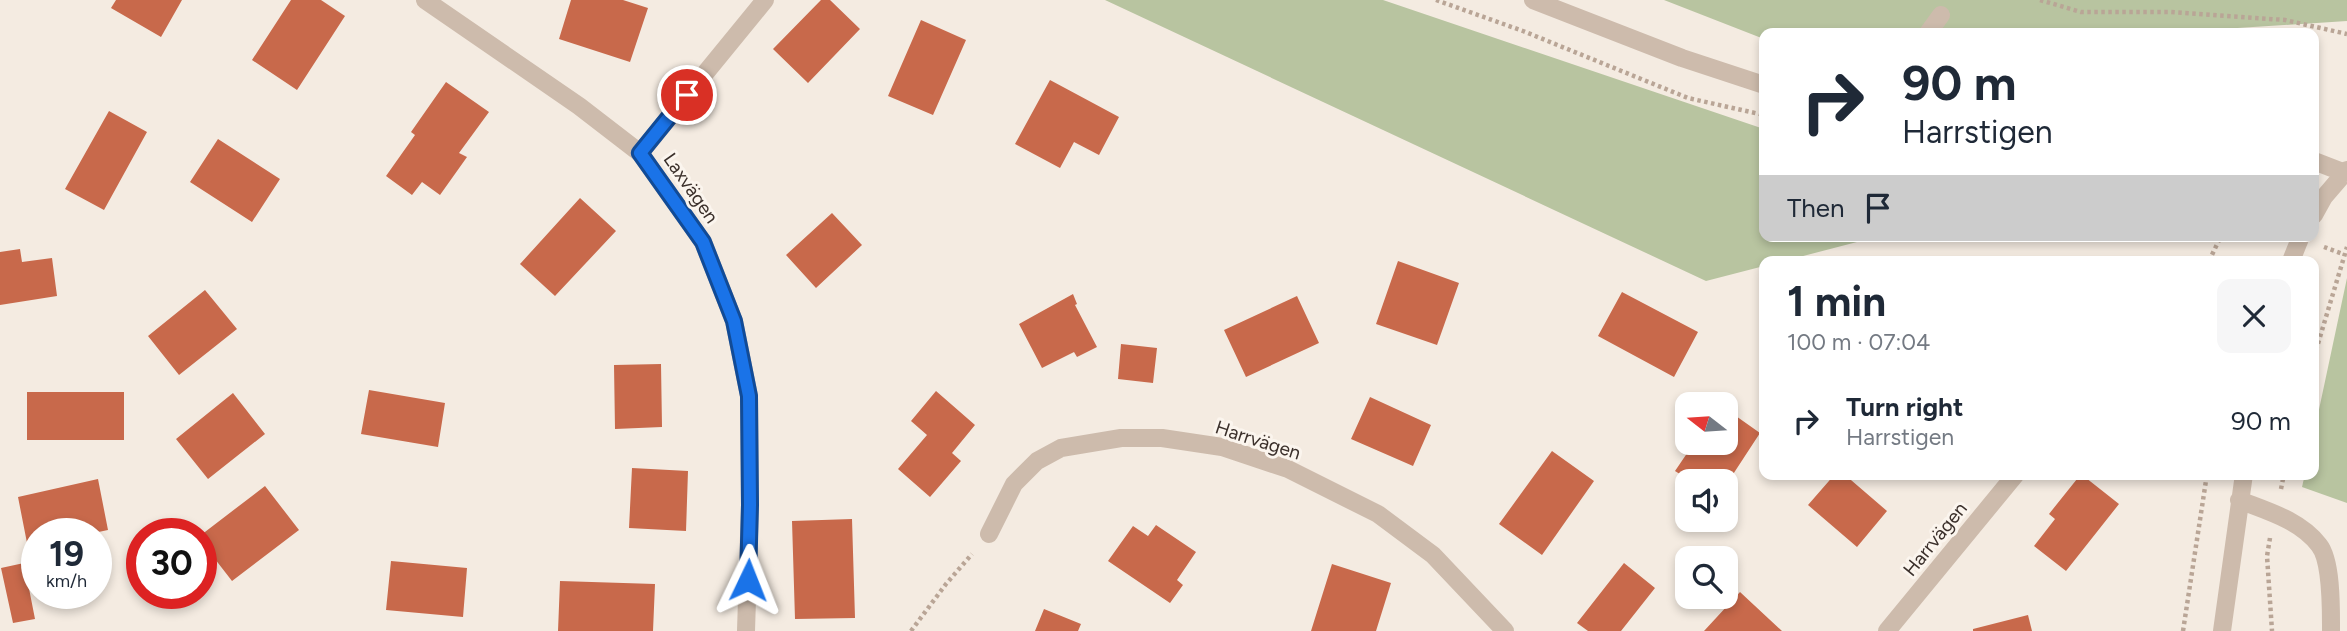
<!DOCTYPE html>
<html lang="en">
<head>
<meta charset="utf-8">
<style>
	body { margin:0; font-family:Figtree,sans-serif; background:#f6f6f7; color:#1f2937; height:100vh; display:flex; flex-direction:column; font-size:26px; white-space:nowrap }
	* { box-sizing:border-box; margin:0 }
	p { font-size:23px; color:#747a83 }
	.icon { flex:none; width:38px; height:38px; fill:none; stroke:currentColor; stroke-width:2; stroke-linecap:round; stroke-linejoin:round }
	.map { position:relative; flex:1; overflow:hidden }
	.details { position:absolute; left:1759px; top:256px; width:560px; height:224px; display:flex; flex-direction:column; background:#fff; border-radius:14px; box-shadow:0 4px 10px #0003 }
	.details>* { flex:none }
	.top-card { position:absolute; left:1759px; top:28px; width:560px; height:214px; border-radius:14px; box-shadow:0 4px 10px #0003; background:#fff; color:#1f2937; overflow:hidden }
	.needle { width:46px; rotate:287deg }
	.controls { position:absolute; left:1675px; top:392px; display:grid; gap:14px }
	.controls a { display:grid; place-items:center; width:63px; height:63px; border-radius:14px; background:#fff; box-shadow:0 4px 10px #0003; font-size:35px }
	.speed { position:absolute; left:21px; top:518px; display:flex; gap:14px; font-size:35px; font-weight:700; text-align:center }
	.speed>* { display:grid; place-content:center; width:91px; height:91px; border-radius:50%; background:#fff; box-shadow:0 4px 10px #0003; line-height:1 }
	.speed small { font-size:18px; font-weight:400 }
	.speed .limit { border:10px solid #d22; background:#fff; color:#111 }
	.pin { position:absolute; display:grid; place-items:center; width:60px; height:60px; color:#fff; margin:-30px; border:4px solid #fff; border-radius:50%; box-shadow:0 2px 7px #0007 }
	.me { position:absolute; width:77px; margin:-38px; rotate:2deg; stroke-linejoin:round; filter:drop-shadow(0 0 5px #0008) }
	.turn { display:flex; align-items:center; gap:24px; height:147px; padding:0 28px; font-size:32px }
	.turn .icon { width:91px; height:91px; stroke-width:2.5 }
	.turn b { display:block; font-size:49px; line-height:60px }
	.then { display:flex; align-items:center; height:66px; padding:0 28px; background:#0003; gap:14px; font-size:26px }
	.round { display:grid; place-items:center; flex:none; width:74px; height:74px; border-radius:14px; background:#f6f6f7 }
	.overview { display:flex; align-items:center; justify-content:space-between; height:119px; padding:0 28px }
	h1 { font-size:42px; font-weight:700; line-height:52px }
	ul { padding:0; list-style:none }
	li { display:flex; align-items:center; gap:21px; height:91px; padding:0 28px }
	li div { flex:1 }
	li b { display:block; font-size:26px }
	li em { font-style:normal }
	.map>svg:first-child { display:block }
</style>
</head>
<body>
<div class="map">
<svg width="2347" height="631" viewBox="0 0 2347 631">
	<rect width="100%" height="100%" fill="#f4ebe1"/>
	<!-- green -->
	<path fill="#b8c4a0" d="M1105,0H1383L1764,129V236H1880L1784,261H1764V266L1706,281Z
		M1664,0H2347V21L2160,33H1764V39Z
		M2347,278V503L2302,487L2305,474H2314V433Z"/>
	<!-- building -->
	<path fill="#c8694b" d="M116,0H182L161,37L111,8Z
		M291,0H321L345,16L297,90L252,60Z
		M571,0H623L648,8L630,62L559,39Z
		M821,0H830L860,29L808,83L773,49Z
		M921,20L966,40L933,115L888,96Z
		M1050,80L1119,117L1099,155L1074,142L1060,168L1015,144Z
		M446,82L489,112L459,153L467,157L440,195L422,182L412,195L386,176L415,135L411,132Z
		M109,111L147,132L104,210L65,189Z
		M218,139L280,179L252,222L190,182Z
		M580,198L616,231L555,296L520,264Z
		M832,213L862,245L816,288L786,255Z
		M20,249L22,262L52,258L57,296L0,305V252Z
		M1398,261L1459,283L1437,345L1376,324Z
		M205,290L237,329L179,375L148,336Z
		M1622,292L1698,332L1674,377L1598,336Z
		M1073,294L1077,304L1075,305L1097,347L1077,357L1074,352L1042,368L1019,324Z
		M1297,296L1319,343L1246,377L1224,330Z
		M1121,344L1157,348L1153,383L1118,379Z
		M661,364L662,427L615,429L614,365Z
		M369,390L445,403L438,447L361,434Z
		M936,391L975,425L952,453L961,461L930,497L898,469L927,435L911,421Z
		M27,392H124V440H27Z
		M233,393L265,434L208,479L176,439Z
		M1370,397L1431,425L1413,466L1351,439Z
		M1726,409L1760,433L1726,485V481H1691L1675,471L1694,443H1726Z
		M1552,451L1594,481L1542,555L1499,524Z
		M632,468L688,471L686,531L629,528Z
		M1835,474H1844L1887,511L1857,547L1808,505Z
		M2081,474L2119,504L2066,571L2034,546L2055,519L2049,514Z
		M98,479L108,530L89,534H37V546L28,548L18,497Z
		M265,486L299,530L232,581L201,541V535Z
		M852,519L855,618L795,619L792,521Z
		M1156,525L1196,552L1177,580L1183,585L1170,603L1108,561L1133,526L1148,536Z
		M391,561L467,568L463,617L386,610Z
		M24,563L35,619L13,623L1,568Z
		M1624,563L1655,588L1621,631H1588L1577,623Z
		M1332,564L1391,583L1376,631H1311Z
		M560,581L655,584L653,631H558Z
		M1740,592L1782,631H1704Z
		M1044,609L1081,624L1078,631H1035Z
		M2028,615L2032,631H1973V629Z"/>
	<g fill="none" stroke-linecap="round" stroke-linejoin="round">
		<!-- path -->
		<path stroke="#b9a596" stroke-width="4.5" stroke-dasharray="3.5 3.5" stroke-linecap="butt" d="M1436,0L1523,31L1688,98L1764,115
			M2040,0L2081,12H2170L2285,20L2347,34
			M2324,247L2343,254
			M2209,261L2221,236
			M2314,357L2347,247
			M2281,489L2284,474
			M2270,538L2267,556L2272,631
			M911,631L946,584L972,554
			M2183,631L2207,474"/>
		<!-- minor -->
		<path stroke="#cdbbac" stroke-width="18" d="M425,0L579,106L640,153L703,242L734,321L749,396L750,505L746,631
			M1533,0L1682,58L1764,85
			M1928,33L1941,15
			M640,153L765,0
			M2314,161L2345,173
			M2314,215L2324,197L2347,170
			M2291,261L2301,236
			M2239,500C2267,511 2300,520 2319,545C2332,561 2331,610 2331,631
			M989,534L1014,484L1037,461L1061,448L1121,438H1162L1222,447L1288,469L1378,514L1433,555L1505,631
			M1887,631L2016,474
			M2222,631L2244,474"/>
	</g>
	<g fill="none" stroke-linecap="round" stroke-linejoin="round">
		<defs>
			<path id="route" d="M687,95L640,153L703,242L734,321L749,396L750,505L748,580"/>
		</defs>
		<!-- route casing -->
		<use href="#route" stroke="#114b97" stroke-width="18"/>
		<!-- route -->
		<use href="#route" stroke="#1a73e8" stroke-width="12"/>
	</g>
	<g text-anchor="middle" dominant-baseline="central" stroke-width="6" stroke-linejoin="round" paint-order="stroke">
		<!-- street labels -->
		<g font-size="19" fill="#3b302b" stroke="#fbf5ee">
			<text transform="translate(691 188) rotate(55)">Laxvägen</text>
			<text transform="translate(1258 440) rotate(18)">Harrvägen</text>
			<text transform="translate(1935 539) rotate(-51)">Harrvägen</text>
		</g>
	</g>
</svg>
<div class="controls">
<a><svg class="needle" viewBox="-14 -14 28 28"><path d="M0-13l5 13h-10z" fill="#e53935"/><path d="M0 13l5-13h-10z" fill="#747a83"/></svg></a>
<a><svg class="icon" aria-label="sound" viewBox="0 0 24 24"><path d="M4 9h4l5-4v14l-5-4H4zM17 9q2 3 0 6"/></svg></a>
<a><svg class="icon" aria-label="search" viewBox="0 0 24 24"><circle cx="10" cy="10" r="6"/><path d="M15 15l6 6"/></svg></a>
</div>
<div class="speed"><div>19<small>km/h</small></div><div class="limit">30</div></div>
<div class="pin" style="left:687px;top:95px;background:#d93025"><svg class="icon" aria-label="arrive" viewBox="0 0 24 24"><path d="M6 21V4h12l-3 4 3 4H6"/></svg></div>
<svg class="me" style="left:748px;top:580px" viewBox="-20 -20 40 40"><path d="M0-17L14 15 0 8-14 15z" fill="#1a73e8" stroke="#fff" stroke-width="4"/></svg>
<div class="top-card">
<div class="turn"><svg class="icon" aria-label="right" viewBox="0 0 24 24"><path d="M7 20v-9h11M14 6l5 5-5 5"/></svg><div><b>90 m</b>Harrstigen</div></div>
<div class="then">Then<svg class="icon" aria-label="arrive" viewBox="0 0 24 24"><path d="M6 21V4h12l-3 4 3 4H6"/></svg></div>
</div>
<section class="details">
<div class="overview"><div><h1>1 min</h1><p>100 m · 07:04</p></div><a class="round"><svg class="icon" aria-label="close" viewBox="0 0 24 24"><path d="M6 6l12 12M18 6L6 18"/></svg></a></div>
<ul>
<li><svg class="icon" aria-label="right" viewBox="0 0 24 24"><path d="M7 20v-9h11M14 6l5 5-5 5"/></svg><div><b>Turn right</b><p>Harrstigen</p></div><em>90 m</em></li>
</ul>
</section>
</div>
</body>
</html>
